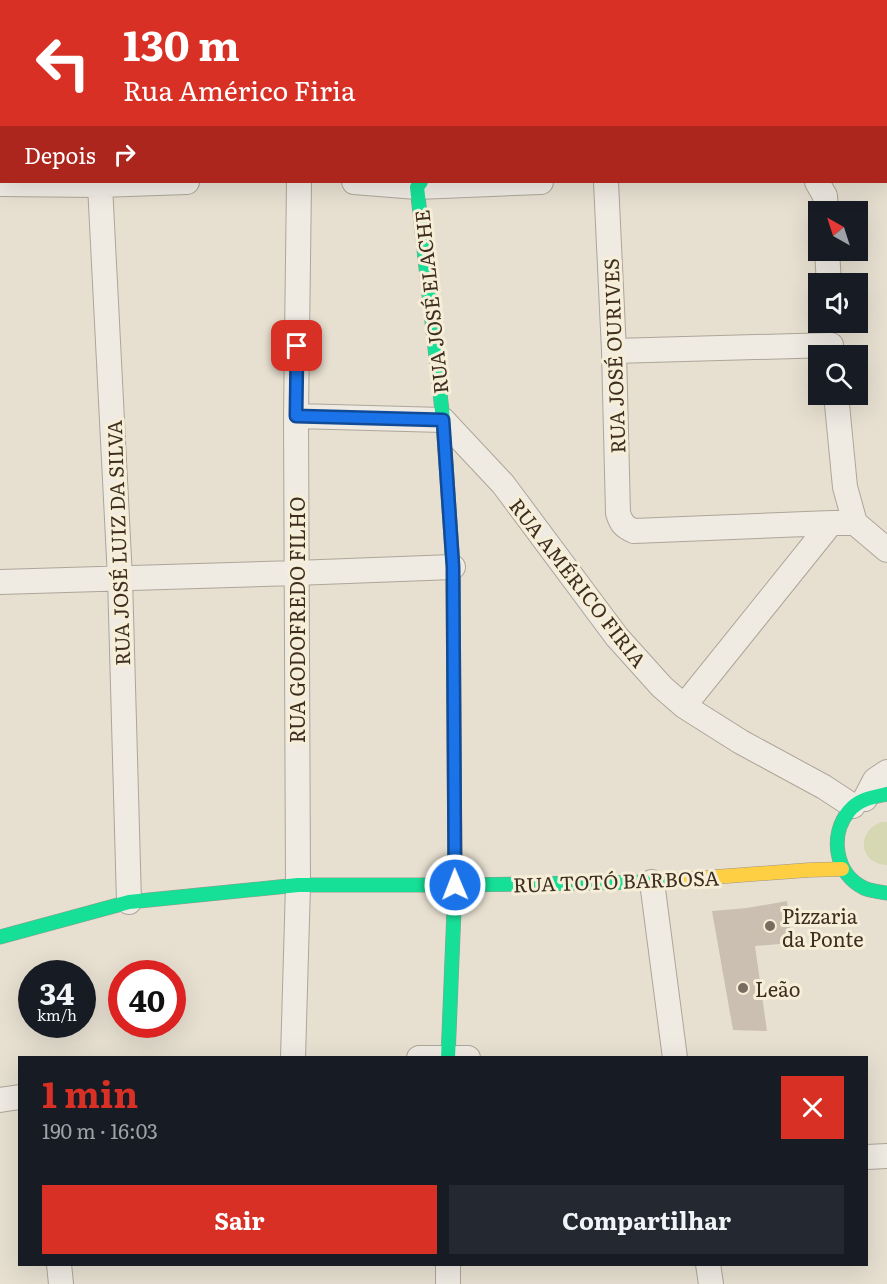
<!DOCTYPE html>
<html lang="pt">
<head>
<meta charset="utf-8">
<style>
	body { margin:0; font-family:Literata,serif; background:#242831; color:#f1f3f6; height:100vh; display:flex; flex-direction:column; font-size:22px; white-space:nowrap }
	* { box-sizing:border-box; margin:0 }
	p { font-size:20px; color:#9ea1a6 }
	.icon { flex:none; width:33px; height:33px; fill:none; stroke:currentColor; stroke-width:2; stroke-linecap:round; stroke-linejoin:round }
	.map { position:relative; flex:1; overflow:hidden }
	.side { position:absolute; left:18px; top:1056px; width:850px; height:210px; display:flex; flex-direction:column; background:#171b24; border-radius:0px; box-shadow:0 6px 24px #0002 }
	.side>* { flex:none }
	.guide { position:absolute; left:0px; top:0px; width:888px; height:183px; box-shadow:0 6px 24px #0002; background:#d93025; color:#fff; overflow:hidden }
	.needle { width:39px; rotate:321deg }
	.fabs { position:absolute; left:808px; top:201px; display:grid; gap:12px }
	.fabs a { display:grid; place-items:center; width:60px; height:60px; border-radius:0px; background:#171b24; box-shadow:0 6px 24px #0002; font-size:30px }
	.speed { position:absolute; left:18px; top:960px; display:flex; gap:12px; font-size:30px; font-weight:700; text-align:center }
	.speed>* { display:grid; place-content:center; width:78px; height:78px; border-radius:50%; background:#171b24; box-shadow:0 6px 24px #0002; line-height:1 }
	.speed small { font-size:15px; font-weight:400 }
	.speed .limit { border:9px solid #d22; background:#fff; color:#111 }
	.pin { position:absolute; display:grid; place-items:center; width:51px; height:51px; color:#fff; margin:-26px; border-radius:12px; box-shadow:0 3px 9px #0006 }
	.me { position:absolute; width:66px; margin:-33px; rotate:359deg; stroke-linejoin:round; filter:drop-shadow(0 0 4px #0008) }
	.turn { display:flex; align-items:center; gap:21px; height:126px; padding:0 24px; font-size:27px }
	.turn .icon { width:78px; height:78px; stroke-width:2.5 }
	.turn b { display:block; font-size:42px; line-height:51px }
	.then { display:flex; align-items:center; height:57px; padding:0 24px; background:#0003; gap:12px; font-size:22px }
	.round { display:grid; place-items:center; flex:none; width:63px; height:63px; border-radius:0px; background:#242831 }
	.head { display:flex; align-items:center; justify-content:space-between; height:102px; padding:0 24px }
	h1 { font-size:36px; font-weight:700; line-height:45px; color:#d93025 }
	.primary-button { display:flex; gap:12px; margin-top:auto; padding:12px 24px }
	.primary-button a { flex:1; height:69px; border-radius:0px; background:#d93025; color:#fff; font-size:24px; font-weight:700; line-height:69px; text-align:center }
	.primary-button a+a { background:#242831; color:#f1f3f6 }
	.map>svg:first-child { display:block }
</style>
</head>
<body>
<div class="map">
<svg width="887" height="1284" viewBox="0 0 887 1284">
	<rect width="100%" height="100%" fill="#e7e0d1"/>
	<!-- green -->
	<path fill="#d6d7b3" d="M882,822H887V865C858,864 856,830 882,822Z"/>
	<!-- water -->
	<path fill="#bcccc2" d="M0,0H206L203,2H2L1,21H0Z"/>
	<!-- building -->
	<path fill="#cbbfb2" d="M787,901L792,943L755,946L767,1031L733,1030L712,911L747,908Z"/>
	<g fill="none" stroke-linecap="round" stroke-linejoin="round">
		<defs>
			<path id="street" d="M718,2L728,0
				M354,182L417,187L541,182
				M606,182L614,351L618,513C621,523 624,527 634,531L831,523H855
				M817,182L825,196L826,212
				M0,184L100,185L187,182
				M100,185L120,578L129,902
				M827,250L829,284
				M614,351L831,345
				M836,394L845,487L855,523L887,550
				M296,416L443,420L503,484L617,637L662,687L684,706L741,742L824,787L853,806
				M0,582L295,573L453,567
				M684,706L831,523
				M865,799L875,780L887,772
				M652,882L675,1058
				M293,1058L298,885L296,416L299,182
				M419,1058H468
				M0,1100L20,1097
				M867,1157L887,1156
				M59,1264L61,1284
				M448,1264V1284
				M708,1264L711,1284"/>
			<path id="fast" d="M421,182L417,187L443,420L453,567L455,885L448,1058
				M887,794C873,797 859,799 849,811C829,835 835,874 864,888C870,891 880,892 887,893
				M0,937L129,902L298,885H455L652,882L688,879"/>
			<path id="slow" d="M688,879L809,870L842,869"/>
		</defs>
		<!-- street casing -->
		<use href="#street" stroke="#ada599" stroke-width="26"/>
		<!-- fast casing -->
		<use href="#fast" stroke="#9c958a" stroke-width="15"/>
		<!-- slow casing -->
		<use href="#slow" stroke="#9c958a" stroke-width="15"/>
		<!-- street -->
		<use href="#street" stroke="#efebe3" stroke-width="24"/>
		<!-- fast -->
		<use href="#fast" stroke="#16e098" stroke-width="14"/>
		<!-- slow -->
		<use href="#slow" stroke="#ffcf43" stroke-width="14"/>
	</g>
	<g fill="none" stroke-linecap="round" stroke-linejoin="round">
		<defs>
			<path id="route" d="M297,346L296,416L443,420L453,567L455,885"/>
		</defs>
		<!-- route casing -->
		<use href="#route" stroke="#114b97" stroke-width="15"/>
		<!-- route -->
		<use href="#route" stroke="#1a73e8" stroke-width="10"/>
	</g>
	<!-- markers -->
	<g fill="#786c5e" stroke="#f7eed8" stroke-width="2">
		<circle cx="770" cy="926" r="6"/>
		<circle cx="743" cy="988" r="6"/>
	</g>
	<g text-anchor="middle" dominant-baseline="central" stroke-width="6" stroke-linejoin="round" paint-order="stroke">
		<!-- street labels -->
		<g font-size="20" fill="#3d2e20" stroke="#f7eed8">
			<text transform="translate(430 302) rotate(-96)">RUA JOSÉ ELACHE</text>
			<text transform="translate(613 356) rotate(-92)">RUA JOSÉ OURIVES</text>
			<text transform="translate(117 543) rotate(-92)">RUA JOSÉ LUIZ DA SILVA</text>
			<text transform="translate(579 582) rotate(52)">RUA AMÉRICO FIRIA</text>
			<text transform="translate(296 620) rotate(-90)">RUA GODOFREDO FILHO</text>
			<text transform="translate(616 880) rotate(-2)">RUA TOTÓ BARBOSA</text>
		</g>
		<!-- poi labels -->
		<g font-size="20" fill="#3d2e20" stroke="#f7eed8" text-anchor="start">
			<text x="782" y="915">Pizzaria<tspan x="782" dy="23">da Ponte</tspan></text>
			<text x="755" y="988">Leão</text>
		</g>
	</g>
</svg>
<div class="fabs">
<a><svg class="needle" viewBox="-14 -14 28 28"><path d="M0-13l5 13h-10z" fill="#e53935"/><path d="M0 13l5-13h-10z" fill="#9ea1a6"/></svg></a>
<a><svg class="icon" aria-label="sound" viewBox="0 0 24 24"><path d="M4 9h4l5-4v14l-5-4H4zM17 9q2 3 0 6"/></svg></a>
<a><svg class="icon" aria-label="search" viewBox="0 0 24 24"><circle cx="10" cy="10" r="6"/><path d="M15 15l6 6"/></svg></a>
</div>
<div class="speed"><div>34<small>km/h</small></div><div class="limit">40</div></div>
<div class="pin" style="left:297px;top:346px;background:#d93025"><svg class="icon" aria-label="arrive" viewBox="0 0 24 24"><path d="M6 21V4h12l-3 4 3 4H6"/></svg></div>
<svg class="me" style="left:455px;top:885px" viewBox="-20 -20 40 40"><circle r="17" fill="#1a73e8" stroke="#fff" stroke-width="3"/><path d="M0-11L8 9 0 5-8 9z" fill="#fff"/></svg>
<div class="guide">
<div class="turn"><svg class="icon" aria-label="left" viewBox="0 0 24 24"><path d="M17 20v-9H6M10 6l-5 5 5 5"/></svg><div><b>130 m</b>Rua Américo Firia</div></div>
<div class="then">Depois<svg class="icon" aria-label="right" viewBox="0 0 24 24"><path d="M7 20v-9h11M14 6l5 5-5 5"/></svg></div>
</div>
<section class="side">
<div class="head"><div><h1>1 min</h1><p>190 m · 16:03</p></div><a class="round" style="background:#d93025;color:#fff"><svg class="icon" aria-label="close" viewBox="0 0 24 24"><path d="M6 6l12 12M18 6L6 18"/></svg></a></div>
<div class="primary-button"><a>Sair</a><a>Compartilhar</a></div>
</section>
</div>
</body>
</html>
